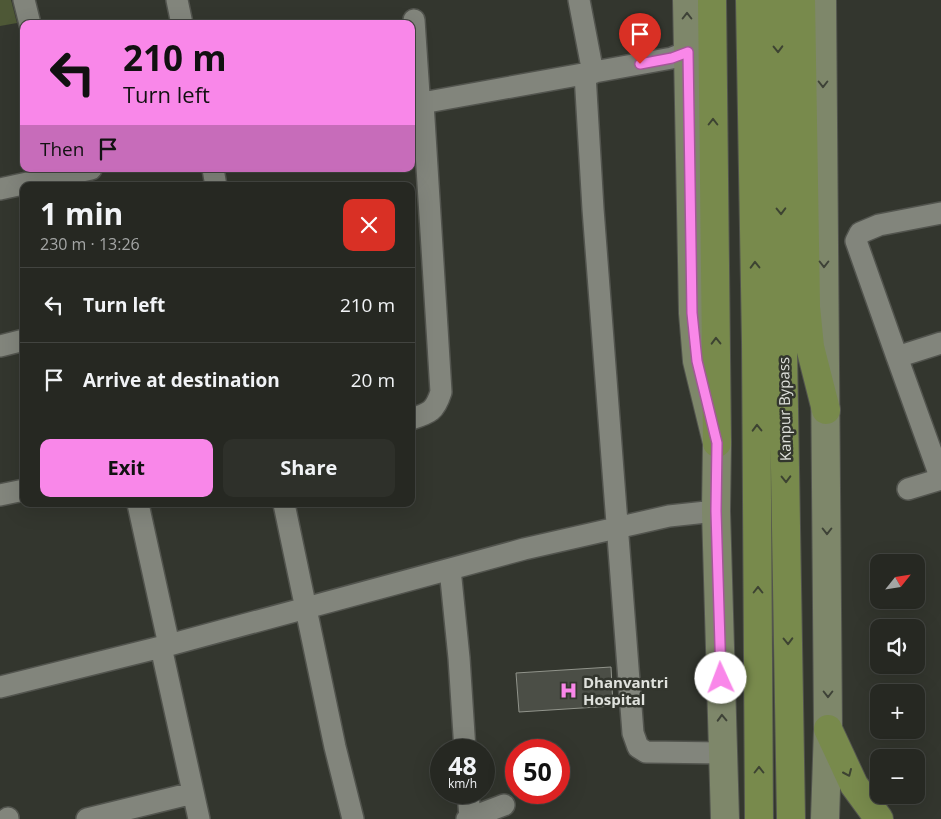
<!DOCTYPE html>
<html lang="en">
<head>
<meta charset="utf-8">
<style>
	body { margin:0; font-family:"Open Sans",sans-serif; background:#2e302a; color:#f1f3f6; height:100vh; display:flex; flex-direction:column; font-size:19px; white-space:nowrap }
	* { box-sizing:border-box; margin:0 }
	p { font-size:16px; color:#a4a6a5 }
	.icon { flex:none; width:28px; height:28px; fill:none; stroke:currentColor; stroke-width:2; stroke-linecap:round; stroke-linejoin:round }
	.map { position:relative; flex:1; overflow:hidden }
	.panel { position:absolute; left:20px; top:182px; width:395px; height:325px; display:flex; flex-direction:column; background:#262822; border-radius:10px; box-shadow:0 5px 20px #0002,0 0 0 1px #424440 }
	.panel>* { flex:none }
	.top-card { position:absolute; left:20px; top:20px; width:395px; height:152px; border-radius:10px; box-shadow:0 5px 20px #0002,0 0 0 1px #424440; background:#f987e9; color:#111; overflow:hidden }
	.needle { width:32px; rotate:60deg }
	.buttons { position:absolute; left:870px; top:554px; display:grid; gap:10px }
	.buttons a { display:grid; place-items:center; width:55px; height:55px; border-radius:10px; background:#262822; box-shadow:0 5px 20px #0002,0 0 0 1px #424440; font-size:25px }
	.speed { position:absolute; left:430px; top:739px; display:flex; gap:10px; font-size:25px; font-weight:700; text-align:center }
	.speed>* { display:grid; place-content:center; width:65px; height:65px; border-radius:50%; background:#262822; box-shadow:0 5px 20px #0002,0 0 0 1px #424440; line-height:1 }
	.speed small { font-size:12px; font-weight:400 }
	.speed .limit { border:8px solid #d22; background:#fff; color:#111 }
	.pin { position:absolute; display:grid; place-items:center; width:42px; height:42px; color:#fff; margin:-51px -21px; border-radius:50% 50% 50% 0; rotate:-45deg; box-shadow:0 0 5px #0007 }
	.pin .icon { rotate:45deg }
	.me { position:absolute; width:55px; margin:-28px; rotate:358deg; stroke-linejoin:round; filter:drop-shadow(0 0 4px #0008) }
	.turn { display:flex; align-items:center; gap:18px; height:105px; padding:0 20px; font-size:22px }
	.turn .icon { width:65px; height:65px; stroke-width:2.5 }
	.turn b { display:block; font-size:35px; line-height:42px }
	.then { display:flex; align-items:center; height:48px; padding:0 20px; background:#0003; gap:10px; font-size:19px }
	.round { display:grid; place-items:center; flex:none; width:52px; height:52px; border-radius:10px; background:#2e302a }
	.summary { display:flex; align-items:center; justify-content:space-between; height:85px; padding:0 20px }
	h1 { font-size:30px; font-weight:700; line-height:38px }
	.cta { display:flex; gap:10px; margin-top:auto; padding:10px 20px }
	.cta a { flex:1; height:58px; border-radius:10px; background:#f987e9; color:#111; font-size:20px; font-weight:700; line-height:58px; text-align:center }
	.cta a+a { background:#2e302a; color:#f1f3f6 }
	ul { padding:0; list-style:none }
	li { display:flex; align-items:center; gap:15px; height:75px; padding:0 20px; border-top:1px solid #424440 }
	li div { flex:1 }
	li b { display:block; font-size:19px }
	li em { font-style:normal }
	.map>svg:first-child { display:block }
</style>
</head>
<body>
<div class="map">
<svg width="941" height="819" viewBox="0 0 941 819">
	<rect width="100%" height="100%" fill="#33362e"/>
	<!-- green -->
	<path fill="#4e5836" d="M0,0H11L17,23L0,26Z"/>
	<!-- building -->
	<path fill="#4b4e46" stroke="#91948b" d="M611,667L613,706L519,712L516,673Z"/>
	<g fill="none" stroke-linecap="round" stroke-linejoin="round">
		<defs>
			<path id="minor" d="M24,0L30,24
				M177,0L182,24
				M579,0L593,73
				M585,74L593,209L633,733L638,747L646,752L723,753
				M411,105L672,58L687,52
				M213,169L216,186
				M0,189L91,169
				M941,343L897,357L941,479
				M0,346L24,340
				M897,357L856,241L860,233L879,225L941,213
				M411,419C430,413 435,411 441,392L423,103L419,95L414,20
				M908,489L941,479
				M0,495L24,490
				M138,504L169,645
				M284,504L335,747L353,819
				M450,569L459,658L465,750
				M161,647L199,819
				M0,687L169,645L524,549L669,516L716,511
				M468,792L470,818
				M8,818V819
				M87,819L193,793
				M467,819L504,805"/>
			<path id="secondary" d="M687,0L693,313L697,361L717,443L716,511L725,819
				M822,0L828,729L825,819"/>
			<path id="trunk" d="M712,0L717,443
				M750,0L756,343L759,819
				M777,0L791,819
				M801,0L806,307L810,347L826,410
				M828,729L854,785L879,819"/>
		</defs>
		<!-- minor casing -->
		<use href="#minor" stroke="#52544e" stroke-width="24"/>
		<!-- secondary casing -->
		<use href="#secondary" stroke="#52544e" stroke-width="30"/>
		<!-- trunk casing -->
		<use href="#trunk" stroke="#52544e" stroke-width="30"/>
		<!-- minor -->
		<use href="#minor" stroke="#82857c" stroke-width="21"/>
		<!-- secondary -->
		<use href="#secondary" stroke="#7e876a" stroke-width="28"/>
		<!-- trunk -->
		<use href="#trunk" stroke="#788a4c" stroke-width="28"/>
	</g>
	<!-- one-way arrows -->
	<defs><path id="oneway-chevron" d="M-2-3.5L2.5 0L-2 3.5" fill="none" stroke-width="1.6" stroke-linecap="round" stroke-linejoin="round" transform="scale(1.25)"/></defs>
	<g stroke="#3e4237">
		<use href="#oneway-chevron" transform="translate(687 16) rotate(-90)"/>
		<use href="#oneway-chevron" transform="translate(823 84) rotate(90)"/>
		<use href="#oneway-chevron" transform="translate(824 264) rotate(90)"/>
		<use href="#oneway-chevron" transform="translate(827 531) rotate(90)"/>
		<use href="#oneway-chevron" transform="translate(828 694) rotate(90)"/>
		<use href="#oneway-chevron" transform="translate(722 718) rotate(-92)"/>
	</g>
	<g stroke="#3d4332">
		<use href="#oneway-chevron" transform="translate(778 49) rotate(89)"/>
		<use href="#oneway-chevron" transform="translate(713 122) rotate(-90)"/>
		<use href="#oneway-chevron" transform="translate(781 211) rotate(89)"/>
		<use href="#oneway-chevron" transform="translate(755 265) rotate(-91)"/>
		<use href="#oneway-chevron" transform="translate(716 341) rotate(-91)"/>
		<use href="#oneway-chevron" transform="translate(757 428) rotate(-91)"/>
		<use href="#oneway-chevron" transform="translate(786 479) rotate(89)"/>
		<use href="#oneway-chevron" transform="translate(758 590) rotate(-90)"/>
		<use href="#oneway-chevron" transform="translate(788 641) rotate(89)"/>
		<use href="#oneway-chevron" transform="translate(759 770) rotate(-90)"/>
		<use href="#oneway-chevron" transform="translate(848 773) rotate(66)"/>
	</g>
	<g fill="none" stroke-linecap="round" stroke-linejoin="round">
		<defs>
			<path id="route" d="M640,64L672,58L688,52L692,313L697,361L717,443L716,511L721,678"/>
		</defs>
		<!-- route casing -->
		<use href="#route" stroke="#a25897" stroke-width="12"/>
		<!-- route -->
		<use href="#route" stroke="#f987e9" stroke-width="9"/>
	</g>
	<!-- icons -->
	<defs>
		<symbol id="hospital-bare" viewBox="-9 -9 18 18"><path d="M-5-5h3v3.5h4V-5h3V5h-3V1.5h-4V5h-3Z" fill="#f987e9" stroke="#33362e" stroke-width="2.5" paint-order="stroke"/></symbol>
	</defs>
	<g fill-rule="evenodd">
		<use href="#hospital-bare" x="556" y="678" width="25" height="25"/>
	</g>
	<g text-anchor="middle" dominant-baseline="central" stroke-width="5" stroke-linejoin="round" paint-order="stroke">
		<!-- street labels -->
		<g font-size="15" fill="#e0e2dd" stroke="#33362e">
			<text transform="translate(784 409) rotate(-91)">Kanpur Bypass</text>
		</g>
		<!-- poi labels -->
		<g font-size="15" font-weight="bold" fill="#e0e2dd" stroke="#33362e" text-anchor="start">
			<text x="583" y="682">Dhanvantri<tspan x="583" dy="17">Hospital</tspan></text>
		</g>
	</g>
</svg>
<div class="buttons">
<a><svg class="needle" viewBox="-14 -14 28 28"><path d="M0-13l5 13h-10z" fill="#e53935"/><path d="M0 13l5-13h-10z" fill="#a4a6a5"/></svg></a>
<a><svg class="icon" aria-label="sound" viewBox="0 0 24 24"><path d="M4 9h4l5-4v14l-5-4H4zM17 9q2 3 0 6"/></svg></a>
<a>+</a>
<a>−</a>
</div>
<div class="speed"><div>48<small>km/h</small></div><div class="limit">50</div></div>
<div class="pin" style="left:640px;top:64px;background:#d93025"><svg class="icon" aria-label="arrive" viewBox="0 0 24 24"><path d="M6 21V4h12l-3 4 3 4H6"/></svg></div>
<svg class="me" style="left:721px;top:678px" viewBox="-20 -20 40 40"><circle r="19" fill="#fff"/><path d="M0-13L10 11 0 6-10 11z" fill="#f987e9"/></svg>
<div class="top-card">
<div class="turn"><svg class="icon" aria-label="left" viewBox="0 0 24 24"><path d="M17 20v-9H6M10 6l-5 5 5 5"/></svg><div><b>210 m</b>Turn left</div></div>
<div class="then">Then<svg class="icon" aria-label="arrive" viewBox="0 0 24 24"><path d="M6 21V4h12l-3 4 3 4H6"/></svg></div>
</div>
<section class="panel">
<div class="summary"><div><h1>1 min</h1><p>230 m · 13:26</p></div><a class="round" style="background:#d93025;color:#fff"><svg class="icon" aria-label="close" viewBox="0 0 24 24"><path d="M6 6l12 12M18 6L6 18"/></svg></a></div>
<ul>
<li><svg class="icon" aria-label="left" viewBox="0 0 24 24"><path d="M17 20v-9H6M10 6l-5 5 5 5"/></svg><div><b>Turn left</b></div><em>210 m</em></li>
<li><svg class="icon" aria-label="arrive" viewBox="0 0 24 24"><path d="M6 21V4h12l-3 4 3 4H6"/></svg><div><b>Arrive at destination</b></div><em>20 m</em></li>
</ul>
<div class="cta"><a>Exit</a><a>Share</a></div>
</section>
</div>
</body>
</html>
